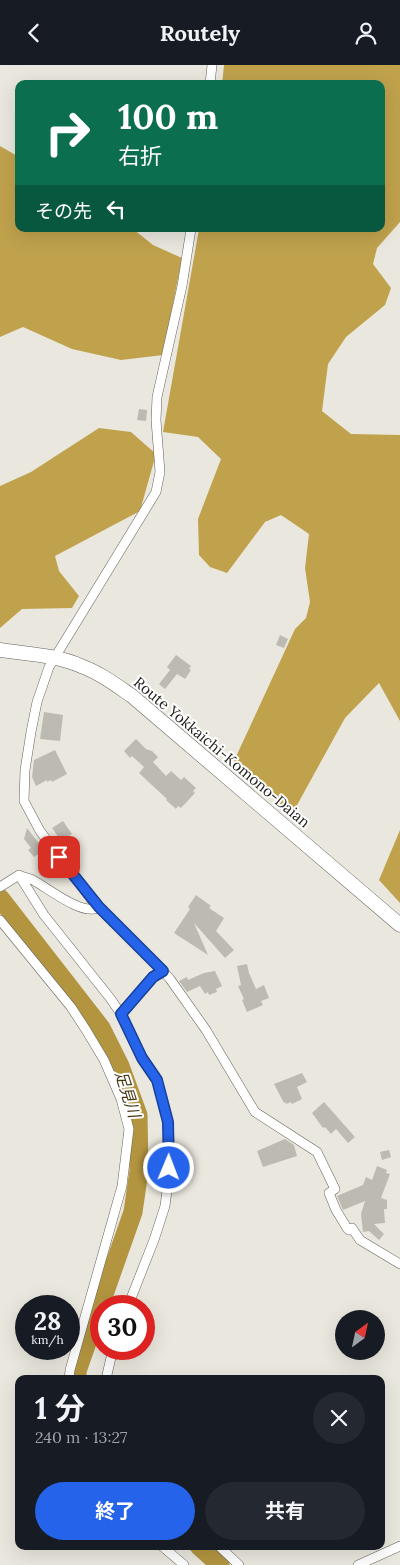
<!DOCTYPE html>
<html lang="ja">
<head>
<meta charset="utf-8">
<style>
	body { margin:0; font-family:Lora,"Noto Sans JP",serif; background:#242831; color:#f1f3f6; height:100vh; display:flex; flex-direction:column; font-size:19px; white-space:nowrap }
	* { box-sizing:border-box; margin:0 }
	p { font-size:16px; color:#9ea1a6 }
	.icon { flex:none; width:28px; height:28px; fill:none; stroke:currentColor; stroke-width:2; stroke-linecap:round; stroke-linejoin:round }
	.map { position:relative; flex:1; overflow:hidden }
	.details { position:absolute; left:15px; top:1310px; width:370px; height:175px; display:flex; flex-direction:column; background:#171b24; border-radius:10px; box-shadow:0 5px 20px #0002 }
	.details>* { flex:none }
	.guide { position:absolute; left:15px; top:15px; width:370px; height:152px; border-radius:10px; box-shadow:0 5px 20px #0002; background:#0b6e4f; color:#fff; overflow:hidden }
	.needle { width:32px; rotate:33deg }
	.tools { position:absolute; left:335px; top:1245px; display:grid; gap:10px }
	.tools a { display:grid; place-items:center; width:50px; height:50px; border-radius:50%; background:#171b24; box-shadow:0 5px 20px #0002; font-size:25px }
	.speed { position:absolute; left:15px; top:1230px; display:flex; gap:10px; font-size:25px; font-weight:700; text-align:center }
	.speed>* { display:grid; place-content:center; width:65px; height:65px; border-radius:50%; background:#171b24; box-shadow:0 5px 20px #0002; line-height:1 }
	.speed small { font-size:12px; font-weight:400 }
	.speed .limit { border:8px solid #d22; background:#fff; color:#111 }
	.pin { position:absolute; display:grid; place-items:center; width:42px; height:42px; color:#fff; margin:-21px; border-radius:10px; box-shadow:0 2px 8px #0006 }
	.me { position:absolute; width:55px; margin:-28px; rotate:1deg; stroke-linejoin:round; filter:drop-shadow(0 0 4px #0008) }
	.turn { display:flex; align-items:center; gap:18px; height:105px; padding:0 20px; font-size:22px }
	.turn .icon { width:65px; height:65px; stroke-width:2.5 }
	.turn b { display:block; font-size:35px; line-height:42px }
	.then { display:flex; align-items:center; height:48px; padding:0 20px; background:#0003; gap:10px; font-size:19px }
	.round { display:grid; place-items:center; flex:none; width:52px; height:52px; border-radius:26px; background:#242831 }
	.head { display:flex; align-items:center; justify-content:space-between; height:85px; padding:0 20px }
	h1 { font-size:30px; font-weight:700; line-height:38px }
	.primary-button { display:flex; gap:10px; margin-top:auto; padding:10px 20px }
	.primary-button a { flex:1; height:58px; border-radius:30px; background:#2563eb; color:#fff; font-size:20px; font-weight:700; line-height:58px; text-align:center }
	.primary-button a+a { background:#242831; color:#f1f3f6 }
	header { display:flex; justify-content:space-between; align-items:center; height:65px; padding:0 20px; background:#171b24; font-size:22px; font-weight:700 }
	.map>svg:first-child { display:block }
</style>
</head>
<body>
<header><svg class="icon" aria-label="back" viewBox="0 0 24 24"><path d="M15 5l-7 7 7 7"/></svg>Routely<svg class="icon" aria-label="person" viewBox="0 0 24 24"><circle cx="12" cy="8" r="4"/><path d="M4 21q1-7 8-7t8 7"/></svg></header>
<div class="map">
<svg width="400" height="1500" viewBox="0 0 400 1500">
	<rect width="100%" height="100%" fill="#eae7de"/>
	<!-- forest -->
	<path fill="#c0a24d" d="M224,0H400V157L377,183L373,199L391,223L385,240L346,272L328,299L322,346L351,369L400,370V656L379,618L345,653L291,751L234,696L295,564L306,553L310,537L305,503L309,469L281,450L265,457L227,508L210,502L199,490L198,454L221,394L198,372L163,367L199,164H381V19H222Z
		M0,81L19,92V164H133L153,180L182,193L163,290L121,295L72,284L23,262L0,272Z
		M99,363L131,367L156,389L140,446L55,491L59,506L79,531L72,543L22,544L0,563V421L31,407Z
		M400,765V838L379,815Z"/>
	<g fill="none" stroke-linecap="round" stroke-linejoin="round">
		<!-- river -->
		<path stroke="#b39540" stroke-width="19" d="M0,833L101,963L120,1001L138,1050L139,1106L133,1147L77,1306V1314
			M199,1481L220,1500"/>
	</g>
	<!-- building -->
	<path fill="#bdbab2" d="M139,344L147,345L146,356L137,355Z
		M280,570L288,574L284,583L276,580Z
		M176,590L191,601L189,604L191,605L185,614L177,609L165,624L159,619L170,605L167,602Z
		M44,647L63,650L60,676L40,674Z
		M136,674L146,684L152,686L158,692L153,697L166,711L171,706L181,715L184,712L196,723L193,726L195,728L181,743L178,741L176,744L166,735L167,734L139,708L144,702L132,691L130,693L124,686Z
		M55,685L67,709L52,717L51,715L47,717V715L36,721L32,712L34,695Z
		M63,756L72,769L61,776L52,763Z
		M27,763L44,785L34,792L28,785L31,783L24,774Z
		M196,830L211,841L209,843L224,853L216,866L234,885L225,893L194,858L208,890L174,868L190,844L188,842Z
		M247,899L249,908L256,924L264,920L269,933L261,936L263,940L247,947L242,935L244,934L238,921L241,920L237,901Z
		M215,906L222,921L216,924L217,927L209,930L208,927L205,929L200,921L187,927L179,916L187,912L188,915L204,908Z
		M302,1008L307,1017L297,1022L302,1034L292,1039L291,1037L286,1039L285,1037L284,1038L274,1019Z
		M324,1037L355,1072L348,1078L336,1064L331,1069L325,1062L323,1063L312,1048Z
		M285,1074L294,1080L297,1091L263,1102L257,1086Z
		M389,1085L391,1092L382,1095L380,1087Z
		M377,1101L387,1105L386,1108L390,1109L381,1133L387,1135V1144H384L385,1158L374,1159L384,1169L379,1175L369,1166L363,1167L361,1149L365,1136L343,1145L337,1131L363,1120L366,1112L372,1115Z"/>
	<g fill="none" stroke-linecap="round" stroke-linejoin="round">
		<defs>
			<path id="street" d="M210,19L212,0
				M191,164L182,221L157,332L156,355L160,407L156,427L49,602L37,637L31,667L25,705L24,736L40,766L91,834L109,853L154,896L170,914L206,965L255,1047L317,1087L335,1124L329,1128L336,1145L347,1163L349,1165L352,1163L360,1175L400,1199
				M19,810L44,850L110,933L121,949L142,993L157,1015L168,1057L169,1073L168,1118L165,1141L154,1175L128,1241
				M19,810C23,812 27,813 31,814C47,822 81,851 99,843
				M0,822L19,810
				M0,855L71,942L86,965L104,995L121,1034L129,1064L122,1121L70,1305L69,1314
				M121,949L153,912L163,906
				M106,1314L113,1284
				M162,1481L184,1500
				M219,1481L239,1500
				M358,1500L400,1481"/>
			<path id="secondary" d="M0,585C26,589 57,590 81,601C100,608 116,620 132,631L400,860"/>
		</defs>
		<!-- street casing -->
		<use href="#street" stroke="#64615a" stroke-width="10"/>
		<!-- secondary casing -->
		<use href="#secondary" stroke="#64615a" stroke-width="15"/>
		<!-- street -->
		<use href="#street" stroke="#fff" stroke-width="9"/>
		<!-- secondary -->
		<use href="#secondary" stroke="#fff" stroke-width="14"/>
	</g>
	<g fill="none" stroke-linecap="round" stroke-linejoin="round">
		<defs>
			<path id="route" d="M59,792L99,842L163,906L153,912L121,949L142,993L157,1015L168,1057L169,1103"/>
		</defs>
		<!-- route casing -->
		<use href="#route" stroke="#184099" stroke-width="12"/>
		<!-- route -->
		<use href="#route" stroke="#2563eb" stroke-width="9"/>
	</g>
	<g text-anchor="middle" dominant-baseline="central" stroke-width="4" stroke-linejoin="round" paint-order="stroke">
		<!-- street labels -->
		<g font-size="15" fill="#22211e" stroke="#fff">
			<text transform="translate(222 687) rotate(40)">Route Yokkaichi-Komono-Daian</text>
		</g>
		<!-- water labels -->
		<g font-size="16" font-style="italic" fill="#453813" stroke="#fff">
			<text transform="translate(128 1029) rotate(72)">足見川</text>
		</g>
	</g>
</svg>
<div class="tools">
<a><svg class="needle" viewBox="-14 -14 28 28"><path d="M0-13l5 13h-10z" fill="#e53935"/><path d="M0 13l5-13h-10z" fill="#9ea1a6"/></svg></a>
</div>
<div class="speed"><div>28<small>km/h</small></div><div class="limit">30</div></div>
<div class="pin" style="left:59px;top:792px;background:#d93025"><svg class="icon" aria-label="arrive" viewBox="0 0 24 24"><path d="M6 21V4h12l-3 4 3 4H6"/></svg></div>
<svg class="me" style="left:169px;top:1103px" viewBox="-20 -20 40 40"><circle r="17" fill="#2563eb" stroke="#fff" stroke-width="3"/><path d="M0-11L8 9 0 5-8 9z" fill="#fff"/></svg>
<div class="guide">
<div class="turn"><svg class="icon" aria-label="right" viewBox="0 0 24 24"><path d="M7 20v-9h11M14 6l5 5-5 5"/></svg><div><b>100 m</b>右折</div></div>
<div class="then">その先<svg class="icon" aria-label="left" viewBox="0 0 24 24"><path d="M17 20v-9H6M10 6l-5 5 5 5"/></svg></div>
</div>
<section class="details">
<div class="head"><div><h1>1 分</h1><p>240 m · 13:27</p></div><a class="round"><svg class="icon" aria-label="close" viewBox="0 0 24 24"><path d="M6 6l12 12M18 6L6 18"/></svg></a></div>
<div class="primary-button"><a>終了</a><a>共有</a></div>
</section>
</div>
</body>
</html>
